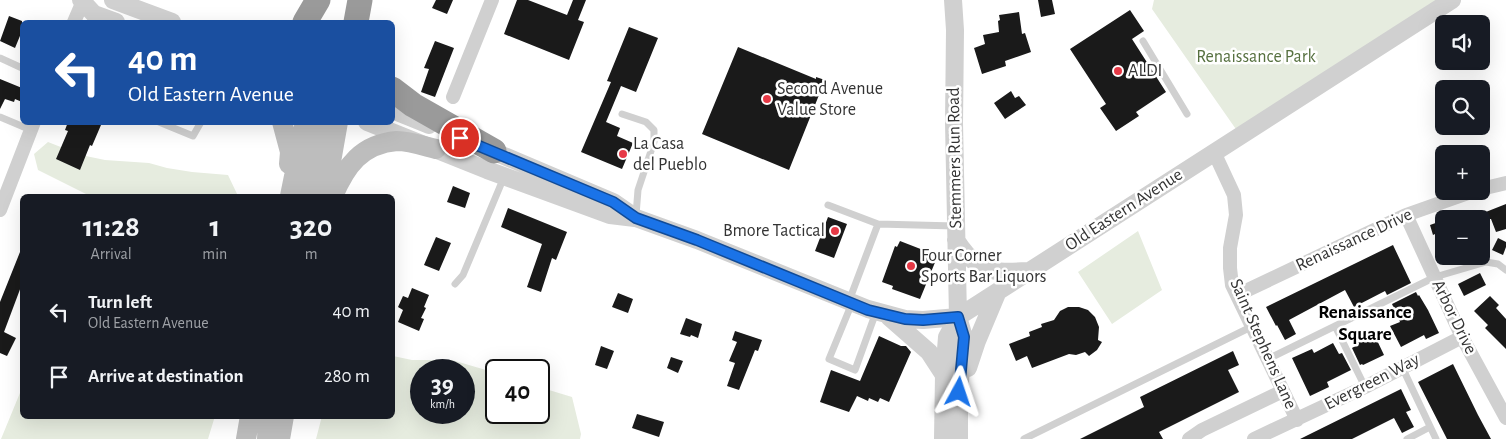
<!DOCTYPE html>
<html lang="en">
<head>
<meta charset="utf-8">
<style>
	body { margin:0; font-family:"Alegreya Sans",sans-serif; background:#242831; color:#f1f3f6; height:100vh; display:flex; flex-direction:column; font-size:19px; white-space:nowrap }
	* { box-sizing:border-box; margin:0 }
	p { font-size:16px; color:#9ea1a6 }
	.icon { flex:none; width:28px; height:28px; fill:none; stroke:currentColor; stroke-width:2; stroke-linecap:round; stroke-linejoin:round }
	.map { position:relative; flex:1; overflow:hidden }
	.details { position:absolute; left:20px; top:194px; width:375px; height:225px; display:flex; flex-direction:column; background:#171b24; border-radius:8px; box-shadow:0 5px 20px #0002 }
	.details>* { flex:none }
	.hud { position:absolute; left:20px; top:20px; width:375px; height:105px; border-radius:8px; box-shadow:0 5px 20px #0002; background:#1a4fa0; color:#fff; overflow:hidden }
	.buttons { position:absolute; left:1435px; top:15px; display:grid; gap:10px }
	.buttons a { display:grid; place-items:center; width:55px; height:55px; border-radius:8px; background:#171b24; box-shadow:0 5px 20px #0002; font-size:25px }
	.speed { position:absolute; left:410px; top:359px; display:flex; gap:10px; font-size:25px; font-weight:700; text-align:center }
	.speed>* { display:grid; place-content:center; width:65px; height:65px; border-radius:50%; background:#171b24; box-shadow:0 5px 20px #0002; line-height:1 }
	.speed small { font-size:12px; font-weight:400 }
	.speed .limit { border:2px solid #111; border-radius:8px; background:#fff; color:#111 }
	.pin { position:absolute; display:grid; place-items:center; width:42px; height:42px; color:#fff; margin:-21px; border:2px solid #fff; border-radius:50%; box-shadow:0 1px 5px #0007 }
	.me { position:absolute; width:55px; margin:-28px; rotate:5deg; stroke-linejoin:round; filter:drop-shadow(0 0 4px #0008) }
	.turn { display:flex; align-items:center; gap:18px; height:105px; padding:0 25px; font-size:22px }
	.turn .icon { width:65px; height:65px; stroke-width:2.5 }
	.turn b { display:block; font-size:35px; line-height:42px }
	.eta { display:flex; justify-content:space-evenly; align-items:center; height:85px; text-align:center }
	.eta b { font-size:30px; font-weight:700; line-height:35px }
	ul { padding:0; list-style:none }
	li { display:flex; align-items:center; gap:15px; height:65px; padding:0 25px }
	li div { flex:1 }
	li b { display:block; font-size:19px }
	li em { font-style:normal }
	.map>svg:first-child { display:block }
</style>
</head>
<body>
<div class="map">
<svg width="1506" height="439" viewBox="0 0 1506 439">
	<rect width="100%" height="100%" fill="#fff"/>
	<!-- green -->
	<path fill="#e6ecdf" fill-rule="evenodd" d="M1154,0H1452L1240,135L1152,9Z
		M48,142L81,155L105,160L149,163L167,168L192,172L228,175L238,196H90L38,170L34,154Z
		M1138,231L1162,290L1112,324L1078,272Z
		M393,356L412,360H452L496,373V412H539V387L572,397L581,434L580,439H316L322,416H392ZM421,370H464V412H421Z
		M22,388V416H215L208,439H1Z"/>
	<!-- building -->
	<path fill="#1a1a1a" d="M436,0H453L447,14L432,8Z
		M517,0H528L567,15L573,0H586L578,20L584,22L569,60L504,34Z
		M1038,0H1052L1055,14L1041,17Z
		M1130,10L1144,31L1132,39L1166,92L1136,112L1139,116L1116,131L1100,108L1106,104L1070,49Z
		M1019,12L1022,34L1025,33L1031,52L1005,61L1006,66L982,74L974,48L985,44L983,35L999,32L998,21L1000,20L999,15Z
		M9,16L22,21V31L15,48L0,41Z
		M629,27L658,38L636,92L621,86L606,122L620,128L617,136L633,143L622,169L581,152L611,82L607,81Z
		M435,41L454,48L435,97L421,92L429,69L424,68Z
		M738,47L816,79V77L825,80L789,170L702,134Z
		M0,79L22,88V102L15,99L14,102L5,99L0,109Z
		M1011,91L1015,98L1019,96L1026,105L1005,119L994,103Z
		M68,122H94L101,125L92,146L90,145L80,170L56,159L68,131L65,130Z
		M453,186L470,193L465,208L447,202Z
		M1506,204V229L1496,232L1491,219H1468Z
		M508,208L567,232L556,260L552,258L541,292L527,287L542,244L501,227Z
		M828,217L847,224L834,258L815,251Z
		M1444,220V254H1442L1435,234L1433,235L1430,225Z
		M436,237L451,243L439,271L424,265Z
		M1498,238L1506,242V247L1503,255L1492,250Z
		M900,241L936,255L934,259L936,260L920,299L892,289L893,286L882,282L895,246L897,247Z
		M1393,245L1411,283L1387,295L1385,291L1354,307L1345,290L1289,320L1296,334L1285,340L1277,325L1276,326L1266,307Z
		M22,247V284L4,332L16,338L7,356L0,353V302Z
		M1480,273L1486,285L1464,296L1458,284Z
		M412,288L429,295L424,307L426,308L421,318L424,319L419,331L398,322L403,310L398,307L403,296L408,298Z
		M1416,292L1418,296L1419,295L1428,310L1439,333L1426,339L1424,335L1401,347L1390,326L1400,322L1392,304Z
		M618,293L633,299L628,313L612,307Z
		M1490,296L1499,305L1496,308L1506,319V349L1485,328L1488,325L1474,311Z
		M1068,307H1079L1088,310L1095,317L1099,327L1098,340L1102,342L1097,350L1089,356L1085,352L1076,355L1069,354L1032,368L1027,356L1016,361L1009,344L1030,336L1029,332L1042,327L1041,324L1054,320L1060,311Z
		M686,318L702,324L698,338L691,335L690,337L680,334Z
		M735,331L762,340L758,351L755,350L739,390L727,386L735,363L729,361L737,342L732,340Z
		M1374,334L1384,355L1363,365L1362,364L1360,365L1352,348L1359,344L1358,342Z
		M879,336L901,346H906L911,352L889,402L880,398L878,402L869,398L868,401L857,396L849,412L820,402L831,370L860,381Z
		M1333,343L1339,354L1342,353L1351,370L1327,382L1329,387L1310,396L1292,358L1312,349L1314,353Z
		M601,346L614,351L607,369L595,365Z
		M1233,351L1239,365L1228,370L1239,392L1159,432L1163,439H1080L1144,407L1140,397Z
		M671,357L683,361L678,373L667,368Z
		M1453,364L1478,415L1491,439H1447L1418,382Z
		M1401,389L1411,410L1406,412L1414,427L1402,433L1394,418L1352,439H1300Z
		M637,414L664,422L659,437L632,428Z"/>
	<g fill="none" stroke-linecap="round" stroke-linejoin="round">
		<!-- service -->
		<path stroke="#d0d0d0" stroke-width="7" d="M1143,41L1187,114
			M0,58L22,68
			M622,114L646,122L654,130V142L638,190L636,215
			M0,117L31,130
			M159,122L193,136L201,122
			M828,205L878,224
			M455,284L463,275L504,177
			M849,301L878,224L955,226
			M852,303L829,359L855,370L876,312
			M1335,326L1365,387
			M1268,359L1435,277L1486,262L1498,264L1506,270
			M1402,367L1436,439
			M1024,439L1253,326
			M1407,439L1430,427"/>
		<!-- minor -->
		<path stroke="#d0d0d0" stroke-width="14" d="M74,22L83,1
			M453,97L492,0
			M1214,152L1234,195L1236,215L1230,248V268L1232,285L1297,420
			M1481,189L1506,183
			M0,210L34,122
			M1406,215L1462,337L1506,418
			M1237,295L1406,215L1474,191
			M1189,439L1202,430L1283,391
			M1254,439L1365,387L1462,337"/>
		<!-- tertiary -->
		<path stroke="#d0d0d0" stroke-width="18" d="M81,0L94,14L116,22
			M113,0L172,22
			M953,0L955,30L954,123L958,317L964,337L959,392V439
			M392,110L429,125
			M367,122L487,170L610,215L635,218
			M483,147L613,202L636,218L697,240L868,309L905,319L923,320L958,317L1452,0
			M956,240C977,273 992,273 1028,271
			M889,317L929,352L944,375
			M968,368L977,341L998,291
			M943,439L944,375L947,337L958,317"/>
		<!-- secondary -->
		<path stroke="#bdbdbd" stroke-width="20" d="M282,122L290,152L289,164
			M290,196L305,122
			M307,196L322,122
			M325,196L338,122
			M333,196C346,166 361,144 397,141C409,141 424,146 436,149
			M246,439L250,416
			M267,439L268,416
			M280,439L284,416"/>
		<!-- motorway -->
		<path stroke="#9a9a9a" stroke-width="25" d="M305,22L318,0
			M356,22L360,0
			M392,89L413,105L494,151"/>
	</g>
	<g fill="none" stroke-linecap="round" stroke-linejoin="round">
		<defs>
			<path id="route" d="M460,138L613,202L636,218L697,240L868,310L905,319L923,320L958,317L964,337L959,392"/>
		</defs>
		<!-- route casing -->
		<use href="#route" stroke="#114b97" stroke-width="12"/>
		<!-- route -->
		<use href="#route" stroke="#1a73e8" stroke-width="9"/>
	</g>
	<!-- markers -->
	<g fill="#e63946" stroke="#fff" stroke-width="2">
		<circle cx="1118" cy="71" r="5"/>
		<circle cx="767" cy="99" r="5"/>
		<circle cx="623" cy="154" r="5"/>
		<circle cx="835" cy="231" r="5"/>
		<circle cx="911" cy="266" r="5"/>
	</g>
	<g text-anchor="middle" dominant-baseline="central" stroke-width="5" stroke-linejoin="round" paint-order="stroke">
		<!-- park labels -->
		<g font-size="18" fill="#56703f" stroke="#fff">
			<text x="1256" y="57">Renaissance Park</text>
		</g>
		<!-- poi labels -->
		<g font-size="18" fill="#333" stroke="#fff" text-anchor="start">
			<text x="1128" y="71">ALDI</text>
			<text x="777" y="89">Second Avenue<tspan x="777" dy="21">Value Store</tspan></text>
			<text x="633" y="144">La Casa<tspan x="633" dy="21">del Pueblo</tspan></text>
			<text x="825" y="231" text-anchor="end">Bmore Tactical</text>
			<text x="921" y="256">Four Corner<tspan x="921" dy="21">Sports Bar Liquors</tspan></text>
		</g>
		<!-- street labels -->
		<g font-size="18" fill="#333" stroke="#fff">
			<text transform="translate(955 158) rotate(-91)">Stemmers Run Road</text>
			<text transform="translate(1124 210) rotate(-33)">Old Eastern Avenue</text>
			<text transform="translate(1354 240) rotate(-25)">Renaissance Drive</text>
			<text transform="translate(1454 317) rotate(64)">Arbor Drive</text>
			<text transform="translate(1263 344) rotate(66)">Saint Stephens Lane</text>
			<text transform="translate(1372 382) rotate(-27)">Evergreen Way</text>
		</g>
		<!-- neighbourhood labels -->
		<g font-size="19" font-weight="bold" fill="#000" stroke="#fff">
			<text x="1365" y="312">Renaissance<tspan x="1365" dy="22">Square</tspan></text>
		</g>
	</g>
</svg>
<div class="buttons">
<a><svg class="icon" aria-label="sound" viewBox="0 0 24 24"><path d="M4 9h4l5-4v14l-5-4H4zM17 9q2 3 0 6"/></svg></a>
<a><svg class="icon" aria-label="search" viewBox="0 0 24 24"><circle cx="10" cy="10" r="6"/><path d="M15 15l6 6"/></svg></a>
<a>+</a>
<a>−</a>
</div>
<div class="speed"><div>39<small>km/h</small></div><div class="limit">40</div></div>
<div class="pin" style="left:460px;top:138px;background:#d93025"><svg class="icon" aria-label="arrive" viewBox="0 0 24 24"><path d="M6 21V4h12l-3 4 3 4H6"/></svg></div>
<svg class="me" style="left:959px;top:392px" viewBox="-20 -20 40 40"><path d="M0-17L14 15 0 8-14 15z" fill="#1a73e8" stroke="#fff" stroke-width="4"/></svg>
<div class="hud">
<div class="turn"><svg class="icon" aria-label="left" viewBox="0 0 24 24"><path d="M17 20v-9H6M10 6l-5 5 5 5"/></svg><div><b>40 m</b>Old Eastern Avenue</div></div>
</div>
<section class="details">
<div class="eta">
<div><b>11:28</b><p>Arrival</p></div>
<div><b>1</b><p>min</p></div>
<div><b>320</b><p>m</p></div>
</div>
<ul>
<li><svg class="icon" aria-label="left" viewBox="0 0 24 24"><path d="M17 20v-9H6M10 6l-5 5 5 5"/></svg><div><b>Turn left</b><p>Old Eastern Avenue</p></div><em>40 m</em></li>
<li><svg class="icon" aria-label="arrive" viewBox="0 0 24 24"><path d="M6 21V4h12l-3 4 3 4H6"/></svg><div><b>Arrive at destination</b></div><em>280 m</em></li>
</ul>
</section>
</div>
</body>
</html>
